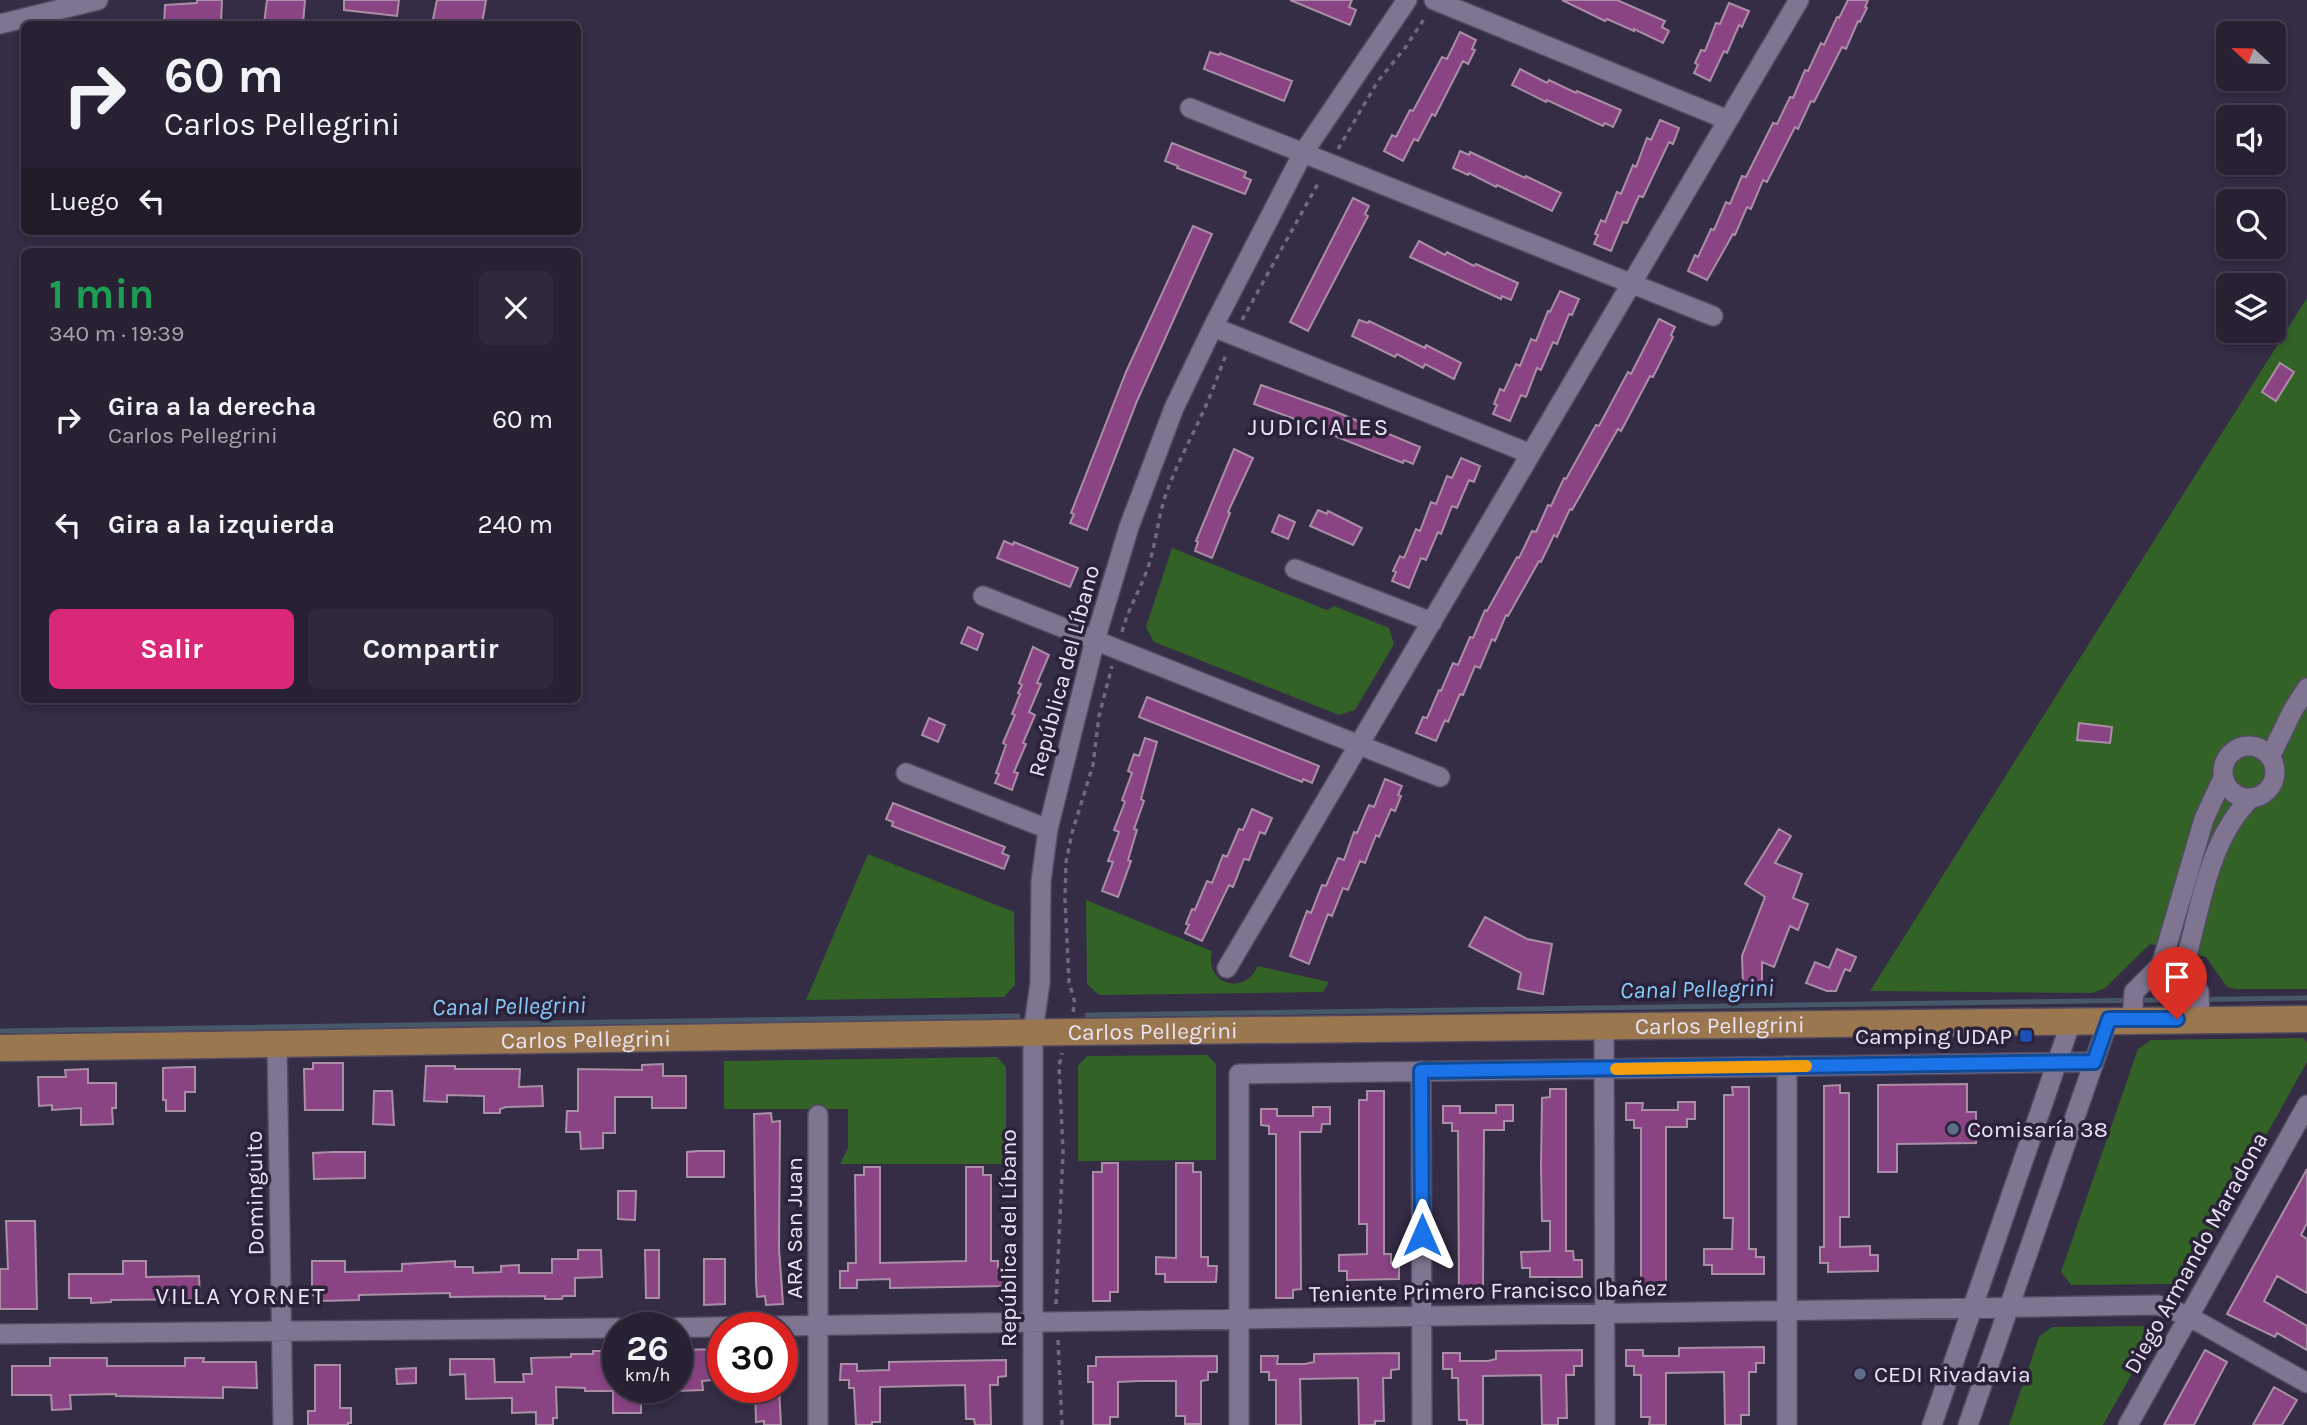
<!DOCTYPE html>
<html lang="es">
<head>
<meta charset="utf-8">
<style>
	body { margin:0; font-family:Karla,sans-serif; background:#30293c; color:#f1f3f6; height:100vh; display:flex; flex-direction:column; font-size:26px; white-space:nowrap }
	* { box-sizing:border-box; margin:0 }
	p { font-size:23px; color:#a5a3ac }
	.icon { flex:none; width:38px; height:38px; fill:none; stroke:currentColor; stroke-width:2; stroke-linecap:round; stroke-linejoin:round }
	.map { position:relative; flex:1; overflow:hidden }
	.panel { position:absolute; left:21px; top:248px; width:560px; height:455px; display:flex; flex-direction:column; background:#282134; border-radius:10px; box-shadow:0 4px 10px #0003,0 0 0 2px #443e4f }
	.panel>* { flex:none }
	.hud { position:absolute; left:21px; top:21px; width:560px; height:214px; border-radius:10px; box-shadow:0 4px 10px #0003,0 0 0 2px #443e4f; background:#282134; color:#f1f3f6; overflow:hidden }
	.needle { width:46px; rotate:292deg }
	.controls { position:absolute; left:2216px; top:21px; display:grid; gap:14px }
	.controls a { display:grid; place-items:center; width:70px; height:70px; border-radius:10px; background:#282134; box-shadow:0 4px 10px #0003,0 0 0 2px #443e4f; font-size:35px }
	.speed { position:absolute; left:602px; top:1312px; display:flex; gap:14px; font-size:35px; font-weight:700; text-align:center }
	.speed>* { display:grid; place-content:center; width:91px; height:91px; border-radius:50%; background:#282134; box-shadow:0 4px 10px #0003,0 0 0 2px #443e4f; line-height:1 }
	.speed small { font-size:18px; font-weight:400 }
	.speed .limit { border:10px solid #d22; background:#fff; color:#111 }
	.pin { position:absolute; display:grid; place-items:center; width:60px; height:60px; color:#fff; margin:-72px -30px; border-radius:50% 50% 50% 0; rotate:-45deg; box-shadow:0 0 7px #0007 }
	.pin .icon { rotate:45deg }
	.me { position:absolute; width:77px; margin:-38px; rotate:0deg; stroke-linejoin:round; filter:drop-shadow(0 0 5px #0008) }
	.turn { display:flex; align-items:center; gap:24px; height:147px; padding:0 28px; font-size:32px }
	.turn .icon { width:91px; height:91px; stroke-width:2.5 }
	.turn b { display:block; font-size:49px; line-height:60px }
	.then { display:flex; align-items:center; height:66px; padding:0 28px; background:#0003; gap:14px; font-size:26px }
	.round { display:grid; place-items:center; flex:none; width:74px; height:74px; border-radius:10px; background:#30293c }
	.head { display:flex; align-items:center; justify-content:space-between; height:119px; padding:0 28px }
	h1 { font-size:42px; font-weight:700; line-height:52px; color:#1e9e55 }
	.cta { display:flex; gap:14px; margin-top:auto; padding:14px 28px }
	.cta a { flex:1; height:80px; border-radius:10px; background:#db2777; color:#fff; font-size:28px; font-weight:700; line-height:80px; text-align:center }
	.cta a+a { background:#30293c; color:#f1f3f6 }
	ul { padding:0; list-style:none }
	li { display:flex; align-items:center; gap:21px; height:105px; padding:0 28px }
	li div { flex:1 }
	li b { display:block; font-size:26px }
	li em { font-style:normal }
	.map>svg:first-child { display:block }
</style>
</head>
<body>
<div class="map">
<svg width="2307" height="1425" viewBox="0 0 2307 1425">
	<rect width="100%" height="100%" fill="#352c45"/>
	<!-- green -->
	<path fill="#336227" d="M2307,298V989H2236L2227,987L2206,957L2150,944L2105,988L2092,993L1870,991Z
		M1172,548L1327,610L1334,606L1389,628L1394,644L1355,710L1339,715L1154,642L1146,627Z
		M868,854L1014,912L1015,985L1004,997L806,1000Z
		M1086,900L1212,951C1204,984 1244,997 1258,966L1329,982L1323,992L1099,995L1087,984Z
		M2304,1038L2307,1043V1062L2188,1275L2173,1284L2071,1285L2061,1272L2138,1049L2151,1040Z
		M1207,1055L1216,1064V1160L1078,1161V1066L1087,1056Z
		M997,1057L1006,1067V1164H840L848,1148V1109H724V1061Z
		M2143,1326L2151,1340L2103,1425H2009L2039,1337L2052,1327Z"/>
	<g fill="none" stroke-linecap="round" stroke-linejoin="round">
		<!-- stream -->
		<path stroke="#46586a" stroke-width="5" d="M1087,1015L2307,998
			M0,1031L1018,1016"/>
	</g>
	<!-- building -->
	<path fill="#8a4484" stroke="#a98ea5" stroke-width="2" d="M197,0H222L221,24H164L165,5L197,3Z
		M267,0H305L303,24H264Z
		M344,0H399L397,16L344,10Z
		M437,0H486L482,24H432Z
		M1290,0H1352L1349,7L1356,10L1350,25Z
		M1562,0H1617L1665,21L1662,27L1669,31L1663,43L1634,29V31L1607,19L1605,21Z
		M1848,0H1868L1865,7L1867,8L1860,22L1858,21L1846,49L1842,47L1814,102L1811,101L1798,129L1795,127L1767,182L1763,180L1751,209L1747,207L1735,235L1733,234L1707,280L1688,271L1695,255L1698,257L1711,229L1714,230L1726,202L1730,204L1742,176L1746,177L1773,123L1777,124L1790,97L1793,98L1805,70L1808,71L1821,43L1824,45L1837,17L1839,18Z
		M1729,3L1749,11L1742,27L1739,25L1727,53L1724,51L1710,81L1694,73L1698,65L1695,63L1701,50L1705,51L1716,23L1720,24Z
		M1460,32L1476,40L1472,49L1475,50L1468,64L1463,61L1435,116L1432,114L1418,141L1414,139L1403,161L1384,151L1392,135L1396,137L1410,110L1413,111L1442,57L1447,59Z
		M1210,52L1219,55L1220,53L1292,81L1284,101L1204,69Z
		M1520,69L1547,83L1549,80L1576,93L1577,91L1621,110L1613,127L1605,123L1603,126L1547,100L1546,102L1512,85Z
		M1660,120L1679,128L1673,144L1669,142L1643,197L1639,196L1627,223L1623,222L1611,251L1594,244L1598,235L1595,234L1601,220L1605,222L1617,192L1621,194L1633,165L1636,167L1647,138L1651,140Z
		M1172,143L1246,172L1244,177L1251,180L1245,194L1177,168L1178,166L1165,161Z
		M1460,151L1469,155L1470,152L1525,178L1526,176L1561,193L1552,211L1497,185L1496,187L1469,173L1468,175L1453,168Z
		M1353,198L1369,206L1365,214L1368,216L1308,331L1290,322Z
		M1193,226L1212,234L1137,401L1087,530L1070,523L1074,514L1071,513L1126,372Z
		M1419,241L1445,255L1447,252L1474,266L1476,264L1518,283L1511,300L1502,296L1501,299L1410,257Z
		M1560,291L1579,299L1572,315L1569,314L1557,344L1553,342L1541,370L1537,368L1526,397L1521,395L1510,421L1493,414L1497,405L1494,404L1500,389L1504,391L1516,364L1520,366L1531,339L1536,341L1548,311L1550,312Z
		M1659,319L1675,327L1671,335L1673,337L1653,377L1650,376L1621,431L1618,429L1572,510L1570,509L1557,537L1554,535L1541,562L1539,561L1508,616L1506,615L1495,641L1492,639L1480,668L1475,666L1463,695L1460,694L1448,722L1445,720L1436,741L1416,733L1423,717L1427,718L1439,690L1441,691L1453,663L1458,665L1470,637L1473,638L1485,610L1487,611L1517,557L1519,558L1532,531L1536,532L1548,505L1551,506L1564,478L1566,479L1596,425L1599,426L1628,372L1631,374Z
		M1359,320L1368,323L1369,321L1425,348L1426,345L1461,363L1454,379L1425,364L1423,368L1397,354L1395,357L1352,336Z
		M2280,363L2294,372L2276,401L2262,392Z
		M1261,385L1334,411L1420,447L1413,464L1404,460L1403,463L1332,435L1333,433L1254,404Z
		M1234,449L1253,458L1228,512L1230,513L1212,558L1195,551L1198,542L1196,541Z
		M1461,458L1480,466L1474,482L1469,480L1457,508L1452,506L1441,534L1438,532L1426,560L1421,558L1409,588L1392,581L1396,572L1393,571L1400,556L1404,558L1416,529L1420,531L1431,502L1436,504L1447,476L1452,478Z
		M1318,510L1327,514L1328,511L1362,528L1353,545L1310,526Z
		M1279,515L1295,522L1288,539L1272,532Z
		M1004,541L1013,545L1014,542L1078,568L1070,587L997,558Z
		M968,627L983,634L977,650L961,643Z
		M1033,647L1049,655L1037,683L1041,684L1029,712L1035,715L1023,743L1026,744L1014,772L1018,773L1012,790L995,783L999,774L996,773L1006,745L1003,743L1015,715L1012,714L1020,694L1018,693L1022,685L1019,683Z
		M1147,697L1319,766L1312,783L1303,779L1302,782L1139,717Z
		M929,718L945,725L938,742L922,735Z
		M2079,723L2112,727L2110,743L2077,740Z
		M1145,738L1157,742L1141,799L1144,801L1134,829L1137,830L1128,860L1131,861L1118,897L1102,891L1113,862L1108,861L1119,832L1114,830L1125,802L1122,800L1132,773L1128,771L1134,754L1139,756Z
		M1385,779L1402,786L1398,795L1401,796L1395,811L1391,809L1379,837L1376,835L1365,863L1360,861L1348,890L1343,888L1332,916L1328,914L1309,964L1290,956L1307,911L1311,913L1322,885L1326,886L1338,858L1344,860L1354,832L1357,833L1369,805L1374,807Z
		M893,803L1005,847L1002,853L1009,856L1004,869L892,826L893,822L886,819Z
		M1252,809L1272,818L1265,834L1260,832L1249,860L1244,859L1233,887L1229,885L1202,941L1185,933L1189,925L1186,924L1192,909L1195,910L1207,881L1212,883L1223,855L1227,857L1239,829L1243,830Z
		M1779,829L1791,836L1775,863L1802,874L1793,898L1808,904L1798,930L1790,926L1774,967L1762,962V984H1743L1742,956L1765,897L1745,884Z
		M1485,917L1527,939L1552,944L1543,994L1518,989L1521,973L1469,946Z
		M1837,949L1856,957L1850,971L1845,969L1836,991H1827L1806,983L1815,962L1829,968Z
		M313,1063H343V1110H305L304,1069H313Z
		M663,1064V1076H686V1108H652V1097H615V1133H603V1148L581,1149L580,1132H566L567,1111H578V1069L642,1070V1065Z
		M426,1066H455V1069H520L519,1087L542,1086L543,1106L506,1107L500,1109V1113H484V1096L447,1095V1102L424,1101Z
		M187,1067H195V1092H185V1111H166V1100H163V1068Z
		M88,1069V1083H116V1108H112L113,1124L81,1125V1108L52,1110V1105L39,1106L38,1077H66L65,1070Z
		M1967,1084V1112H1976V1143L1897,1144V1172H1878V1085Z
		M1840,1085V1093H1849V1217H1840V1247L1870,1246V1255H1878V1271L1828,1272V1263H1820V1247H1824V1086Z
		M1732,1087H1749V1249H1756V1257H1764V1274H1712V1265H1704V1249H1732L1733,1218H1724V1095H1733Z
		M1550,1089H1566V1251H1573L1574,1260H1582V1277H1530V1268H1522L1521,1252L1550,1251V1221H1542L1541,1166L1542,1098L1550,1097Z
		M374,1091H392L394,1125L373,1124Z
		M1367,1091H1384V1254H1391V1263H1399V1279L1347,1280V1271H1339V1255L1367,1254V1224H1359V1100H1367Z
		M1678,1102H1695V1119H1687V1127H1666V1283H1658V1292H1641V1128H1634V1120H1626V1103H1643L1642,1110H1678Z
		M1496,1105H1513V1121H1504V1130H1484L1483,1286H1475V1295H1459L1458,1131H1452V1123H1443V1106H1460V1113H1496Z
		M1313,1107H1330V1124H1322L1321,1132H1300L1301,1289L1293,1290V1298H1276V1134H1269V1126L1261,1125V1109H1277V1116H1313Z
		M771,1113L772,1122L780,1121L779,1249L783,1304L766,1305L765,1296L757,1297L756,1281L754,1114Z
		M698,1151H724V1177H687V1152Z
		M333,1152H365V1178L314,1179L313,1153Z
		M1102,1163H1118V1292H1110V1301H1093V1172H1102Z
		M1176,1163H1193V1172H1201V1257H1208V1266H1217L1216,1282H1165V1274H1156V1257L1176,1258Z
		M864,1167H880V1263L966,1261V1167H983V1175H991V1261H998V1269H1006V1286L890,1288V1279L857,1280V1288H840V1271H848V1263H856L855,1175H864Z
		M2307,1169V1223L2301,1235L2307,1239V1293L2277,1276L2264,1301L2307,1326V1350L2277,1333L2275,1337L2227,1314Z
		M618,1191H636L635,1220L618,1219Z
		M6,1221H35L37,1309H0V1269H8Z
		M578,1250H601L602,1277L575,1278V1296H563L562,1299H545V1296L450,1297V1293L359,1295V1300L320,1301L312,1294V1261H345V1272L402,1271V1264L455,1261V1267H473V1273L501,1272V1266L519,1265V1273H552V1259H578Z
		M645,1250H659V1298H646Z
		M704,1259H725V1304L704,1305Z
		M123,1261H146V1277L199,1276L200,1299L111,1300V1302L91,1303V1298H69V1274H123Z
		M1764,1347V1363H1756V1372H1749V1415H1741V1425H1725L1724,1372L1666,1373V1425H1649L1650,1417H1641V1375H1634V1366H1626V1350H1643V1356H1679V1348Z
		M723,1349V1379L702,1381L703,1390L677,1391V1350Z
		M1582,1350V1366H1574V1375H1566L1567,1418H1558V1425H1542L1541,1375L1483,1376V1425H1467V1420H1459L1458,1378H1452V1369H1443V1353H1460V1361H1488L1496,1359V1351Z
		M2205,1350L2227,1362L2194,1425H2164Z
		M593,1351H618V1388H638V1392H641V1413H613V1391H585V1388L556,1387L557,1418H553V1425H536V1412L512,1413V1398L466,1399L465,1374L450,1375V1359H494L495,1382H524L523,1374H532L531,1358L571,1357V1354H593Z
		M1399,1353V1369L1391,1370V1378H1383L1384,1421H1375V1425H1359L1358,1378L1300,1379L1301,1425H1276V1380H1269V1372H1261V1356H1278L1277,1364H1305L1314,1362V1354Z
		M1217,1356V1372H1208V1380L1201,1381V1424H1185V1416H1176V1381H1139L1118,1382V1417H1110V1425H1093V1382H1088V1366H1096V1357Z
		M50,1358H107V1366H185V1358H204L203,1362H256L257,1388L223,1387V1398L116,1396V1394L70,1395L71,1409L52,1410L51,1395H12V1366H50Z
		M1006,1360V1376L998,1377V1385H990L991,1425H975L974,1419H966L965,1385L880,1387V1422H872V1425H856L854,1388H849V1380H840L841,1364H857V1371L889,1370V1362Z
		M315,1365H340V1408H351V1423H348V1425H308V1411H315Z
		M416,1368V1383L397,1384L396,1369Z
		M2274,1387L2297,1400L2282,1425H2253Z
		M755,1388H779L781,1425H764V1421L756,1422Z"/>
	<g fill="none" stroke-linecap="round" stroke-linejoin="round">
		<defs>
			<path id="minor" d="M1434,0L1728,120
				M0,24L98,0
				M1190,108L1713,316
				M1213,327L1531,454
				M1295,569L1432,622
				M983,596L1440,777
				M2223 772a26 26 0 1 1 52 0a26 26 0 1 1-52 0Z
				M2270,757L2293,710L2307,688
				M906,773L1048,829
				M1227,968L1799,0
				M2132,1019L2134,992L2160,966L2163,959L2204,819L2223,778
				M2200,1019L2199,992L2186,968V959C2201,905 2209,839 2251,798
				M1604,1025L1605,1425
				M277,1044L283,1425
				M1787,1066V1425
				M1421,1071L1422,1425
				M818,1115V1425
				M650,1328L2158,1305L2188,1316L2307,1383
				M0,1334L618,1328
				M1033,1425V1032L1040,983L1041,881L1048,829L1095,640L1129,527L1174,408L1213,327L1303,153L1407,0
				M1239,1425V1074L2094,1062
				M1932,1425L2072,1019
				M1968,1425L2109,1019
				M2128,1425L2307,1105"/>
			<g id="major">
				<path id="s1" d="M0,1048L1069,1032L2307,1019"/>
			</g>
		</defs>
		<!-- minor casing -->
		<use href="#minor" stroke="#524a60" stroke-width="22"/>
		<!-- major casing -->
		<use href="#major" stroke="#524a60" stroke-width="29"/>
		<!-- path -->
		<path stroke="#71697f" stroke-width="3.5" stroke-dasharray="5 5" stroke-linecap="butt" d="M1338,149L1378,81L1405,48L1426,16
			M1242,320L1320,180
			M1122,632C1128,609 1138,594 1146,573C1155,549 1157,524 1164,500C1174,469 1190,441 1203,412C1212,393 1219,372 1227,352
			M1073,1012L1075,1003L1069,982L1065,899L1066,862L1072,833L1093,765L1099,716L1112,666
			M1056,1304L1063,1152L1059,1066L1062,1053
			M1058,1340L1062,1425"/>
		<!-- minor -->
		<use href="#minor" stroke="#7f7591" stroke-width="19"/>
		<!-- major -->
		<use href="#major" stroke="#9b774f" stroke-width="26"/>
	</g>
	<g fill="none" stroke-linecap="round" stroke-linejoin="round">
		<defs>
			<path id="route" d="M1422,1235L1421,1071L2094,1062L2109,1019H2177"/>
		</defs>
		<!-- route casing -->
		<use href="#route" stroke="#114b97" stroke-width="18"/>
		<!-- route -->
		<use href="#route" stroke="#1a73e8" stroke-width="12"/>
		<!-- slow -->
		<path stroke="#f59e0b" stroke-width="12" d="M1616,1069L1806,1066"/>
	</g>
	<!-- markers -->
	<rect fill="#1a4fb4" stroke="#2b223a" stroke-width="2.5" x="2019" y="1029" width="14" height="14" rx="3.5"/>
	<g fill="#5c6f8a" stroke="#2b223a" stroke-width="2.5">
		<circle cx="1953" cy="1129" r="7"/>
		<circle cx="1860" cy="1374" r="7"/>
	</g>
	<g text-anchor="middle" dominant-baseline="central" stroke-width="7" stroke-linejoin="round" paint-order="stroke">
		<!-- street labels -->
		<g font-size="23" fill="#eae5f5" stroke="#2b223a">
			<text transform="translate(1064 671) rotate(-75)">República del Líbano</text>
			<text stroke="none"><textPath href="#s1" startOffset="1720">Carlos Pellegrini</textPath></text>
			<text stroke="none"><textPath href="#s1" startOffset="1153">Carlos Pellegrini</textPath></text>
			<text stroke="none"><textPath href="#s1" startOffset="586">Carlos Pellegrini</textPath></text>
			<text transform="translate(255 1193) rotate(-91)">Dominguito</text>
			<text transform="translate(794 1228) rotate(-90)">ARA San Juan</text>
			<text transform="translate(1008 1238) rotate(-90)">República del Líbano</text>
			<text transform="translate(2196 1253) rotate(-61)">Diego Armando Maradona</text>
			<text transform="translate(1488 1291) rotate(-1)">Teniente Primero Francisco Ibañez</text>
		</g>
		<!-- poi labels -->
		<g font-size="23" fill="#eae5f5" stroke="#2b223a" text-anchor="start">
			<text x="2012" y="1036" text-anchor="end">Camping UDAP</text>
			<text x="1967" y="1129">Comisaría 38</text>
			<text x="1874" y="1374">CEDI Rivadavia</text>
		</g>
		<!-- neighbourhood labels -->
		<g font-size="24" letter-spacing="2" fill="#eae5f5" stroke="#2b223a">
			<text x="1319" y="427">JUDICIALES</text>
			<text x="241" y="1296">VILLA YORNET</text>
		</g>
		<!-- water labels -->
		<g font-size="24" font-style="italic" fill="#87cbf9" stroke="#2b223a">
			<text transform="translate(1697 989) rotate(-1)">Canal Pellegrini</text>
			<text transform="translate(509 1006) rotate(-1)">Canal Pellegrini</text>
		</g>
	</g>
</svg>
<div class="controls">
<a><svg class="needle" viewBox="-14 -14 28 28"><path d="M0-13l5 13h-10z" fill="#e53935"/><path d="M0 13l5-13h-10z" fill="#a5a3ac"/></svg></a>
<a><svg class="icon" aria-label="sound" viewBox="0 0 24 24"><path d="M4 9h4l5-4v14l-5-4H4zM17 9q2 3 0 6"/></svg></a>
<a><svg class="icon" aria-label="search" viewBox="0 0 24 24"><circle cx="10" cy="10" r="6"/><path d="M15 15l6 6"/></svg></a>
<a><svg class="icon" aria-label="layers" viewBox="0 0 24 24"><path d="M12 4l9 5-9 5-9-5zM3 14l9 5 9-5"/></svg></a>
</div>
<div class="speed"><div>26<small>km/h</small></div><div class="limit">30</div></div>
<div class="pin" style="left:2177px;top:1019px;background:#d93025"><svg class="icon" aria-label="arrive" viewBox="0 0 24 24"><path d="M6 21V4h12l-3 4 3 4H6"/></svg></div>
<svg class="me" style="left:1422px;top:1235px" viewBox="-20 -20 40 40"><path d="M0-17L14 15 0 8-14 15z" fill="#1a73e8" stroke="#fff" stroke-width="4"/></svg>
<div class="hud">
<div class="turn"><svg class="icon" aria-label="right" viewBox="0 0 24 24"><path d="M7 20v-9h11M14 6l5 5-5 5"/></svg><div><b>60 m</b>Carlos Pellegrini</div></div>
<div class="then">Luego<svg class="icon" aria-label="left" viewBox="0 0 24 24"><path d="M17 20v-9H6M10 6l-5 5 5 5"/></svg></div>
</div>
<section class="panel">
<div class="head"><div><h1>1 min</h1><p>340 m · 19:39</p></div><a class="round"><svg class="icon" aria-label="close" viewBox="0 0 24 24"><path d="M6 6l12 12M18 6L6 18"/></svg></a></div>
<ul>
<li><svg class="icon" aria-label="right" viewBox="0 0 24 24"><path d="M7 20v-9h11M14 6l5 5-5 5"/></svg><div><b>Gira a la derecha</b><p>Carlos Pellegrini</p></div><em>60 m</em></li>
<li><svg class="icon" aria-label="left" viewBox="0 0 24 24"><path d="M17 20v-9H6M10 6l-5 5 5 5"/></svg><div><b>Gira a la izquierda</b></div><em>240 m</em></li>
</ul>
<div class="cta"><a>Salir</a><a>Compartir</a></div>
</section>
</div>
</body>
</html>
